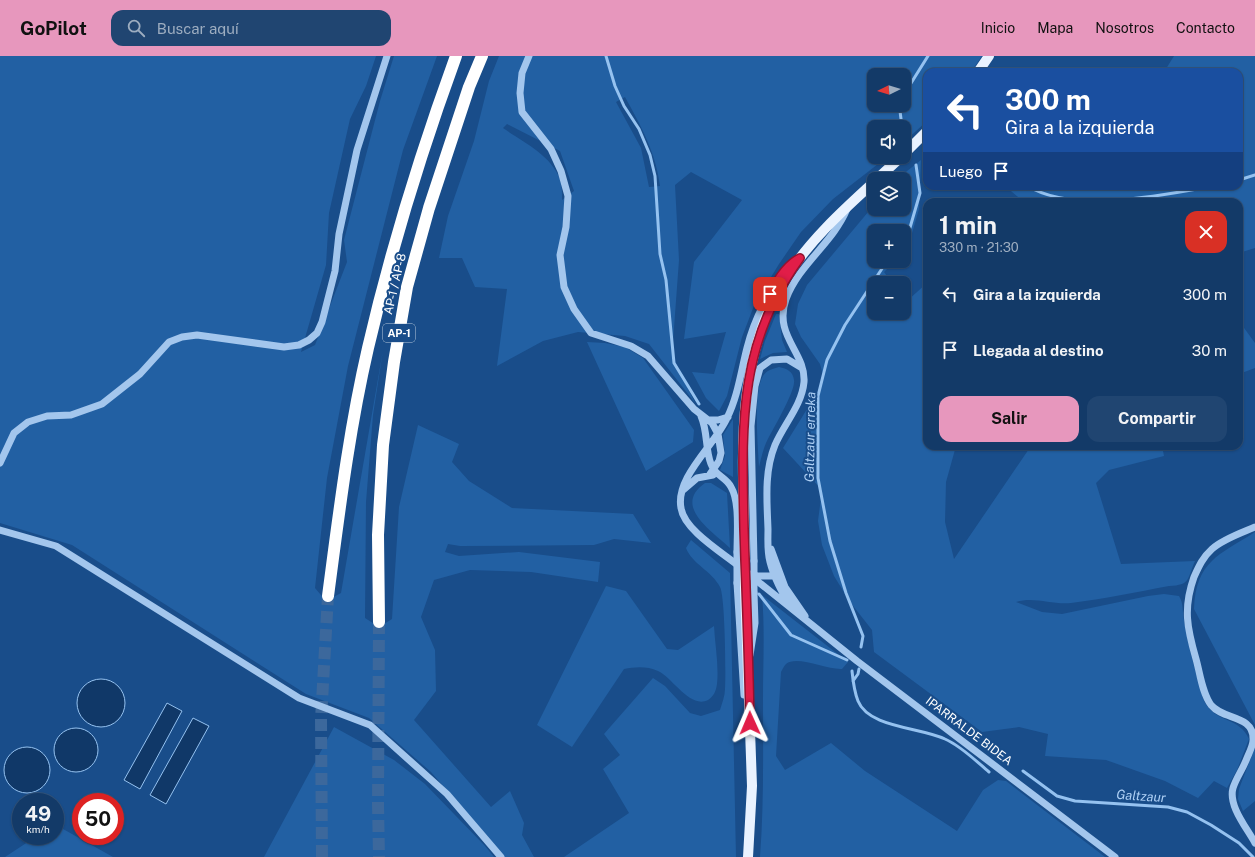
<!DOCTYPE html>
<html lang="es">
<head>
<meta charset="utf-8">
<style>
	body { margin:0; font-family:"Public Sans",sans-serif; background:#204571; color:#f1f3f6; height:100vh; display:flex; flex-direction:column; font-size:15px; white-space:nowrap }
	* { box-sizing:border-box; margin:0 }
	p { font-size:13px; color:#9dadc0 }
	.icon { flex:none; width:22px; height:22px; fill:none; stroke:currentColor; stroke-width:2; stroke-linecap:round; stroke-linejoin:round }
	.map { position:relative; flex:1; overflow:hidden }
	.drawer { position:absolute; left:923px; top:142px; width:320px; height:252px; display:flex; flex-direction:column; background:#133a68; border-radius:12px; box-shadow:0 1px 3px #0004,0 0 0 1px #32547c }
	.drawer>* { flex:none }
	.banner { position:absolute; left:923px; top:12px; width:320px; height:122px; border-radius:12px; box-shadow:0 1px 3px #0004,0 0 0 1px #32547c; background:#1a4fa0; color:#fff; overflow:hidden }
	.needle { width:26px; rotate:265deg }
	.fabs { position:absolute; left:867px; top:12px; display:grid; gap:8px }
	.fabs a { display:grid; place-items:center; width:44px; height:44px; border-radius:8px; background:#133a68; box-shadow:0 1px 3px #0004,0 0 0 1px #32547c; font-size:20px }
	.speed { position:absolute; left:12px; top:737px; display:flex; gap:8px; font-size:20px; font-weight:700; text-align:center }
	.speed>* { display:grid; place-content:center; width:52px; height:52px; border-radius:50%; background:#133a68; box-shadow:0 1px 3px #0004,0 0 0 1px #32547c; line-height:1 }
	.speed small { font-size:10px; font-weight:400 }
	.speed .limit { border:6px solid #d22; background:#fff; color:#111 }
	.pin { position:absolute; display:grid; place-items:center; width:34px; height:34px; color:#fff; margin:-17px; border-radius:8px; box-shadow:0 2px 6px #0006 }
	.me { position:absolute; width:44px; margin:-22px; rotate:359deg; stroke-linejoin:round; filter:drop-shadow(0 0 3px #0008) }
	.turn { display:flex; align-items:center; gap:14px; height:84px; padding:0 16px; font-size:18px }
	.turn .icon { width:52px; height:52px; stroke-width:2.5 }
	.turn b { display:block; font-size:28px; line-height:34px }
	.then { display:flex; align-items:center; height:38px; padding:0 16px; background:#0003; gap:8px; font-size:15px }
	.round { display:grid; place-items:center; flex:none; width:42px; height:42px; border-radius:12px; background:#204571 }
	.overview { display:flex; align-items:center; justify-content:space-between; height:68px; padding:0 16px }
	h1 { font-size:24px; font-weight:700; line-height:30px }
	.button { display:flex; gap:8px; margin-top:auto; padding:8px 16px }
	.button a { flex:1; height:46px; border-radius:12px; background:#e797bd; color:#111; font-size:16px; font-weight:700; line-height:46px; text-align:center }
	.button a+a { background:#204571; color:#f1f3f6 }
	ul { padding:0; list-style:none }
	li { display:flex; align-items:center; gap:12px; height:56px; padding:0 16px }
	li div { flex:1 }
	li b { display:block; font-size:15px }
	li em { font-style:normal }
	header { display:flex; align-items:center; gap:24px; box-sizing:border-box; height:56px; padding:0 20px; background:#e797bd; color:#111 }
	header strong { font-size:19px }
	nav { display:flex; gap:22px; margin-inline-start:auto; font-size:14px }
	.search { width:280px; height:36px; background:#204571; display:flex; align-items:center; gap:10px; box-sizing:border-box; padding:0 14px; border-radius:12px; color:#9dadc0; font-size:15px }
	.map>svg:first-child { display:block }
</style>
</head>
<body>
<header>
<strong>GoPilot</strong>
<div class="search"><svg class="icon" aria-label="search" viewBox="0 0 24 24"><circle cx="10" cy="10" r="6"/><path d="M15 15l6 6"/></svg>Buscar aquí</div>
<nav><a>Inicio</a><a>Mapa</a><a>Nosotros</a><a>Contacto</a></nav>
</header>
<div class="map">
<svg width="1255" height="801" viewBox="0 0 1255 801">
	<rect width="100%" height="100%" fill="#194d8a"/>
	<!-- green -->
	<path fill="#2260a3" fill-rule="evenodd" d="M0,0H376L366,30L350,63L329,157L326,209L301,296L315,289L347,206L344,184L380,45L394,0H437L403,94L348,310L327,422L315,532L326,545L341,537L383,294L373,359L366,446L365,562L379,571L392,563L399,451L418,369L459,388L452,406L469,425L512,452L633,458L651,487L614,483L594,489L460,490L448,488L445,496L459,500L519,496L600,506L598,526L531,516L470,514L434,524L421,561L435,594L436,635L414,664L491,751L510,735L524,767L522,779L534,801H505L431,716L369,662L306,638L72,489L0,467Z
		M499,0H982L971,16H927V65L904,86V71H874V101H887L833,143L801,176L779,208L755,247L742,281L727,340L719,355L706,342L692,316L714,318L726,276L684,283L694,206L742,144L691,116L675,129L679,204L672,299L695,347L649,288L625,280L578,276L543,285L497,310L507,233L475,231L462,202H439L448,160L474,85L489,25ZM874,19H904V49H874ZM625,41C641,70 656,97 660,130L649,131L641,92L616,46ZM507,68L560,95L574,135L562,144C562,137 562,129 560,123C551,99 523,86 503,72Z
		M1174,0H1255V192L1239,197V146H1024L1005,130H1239V16H1164Z
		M921,104L919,153L908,191L904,195V175H874V205H895L884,216L892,227H874V257H904V242L907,245L927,227V390H956L946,426L945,466L954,503L1031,390H1162L1164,400L1109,414L1096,427L1121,508L1195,505C1187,523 1191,529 1169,530C1136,536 1104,543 1071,547C1052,549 1034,540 1016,546L1042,556L1062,558L1148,540L1164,538L1179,540C1184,548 1182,555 1184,564C1187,583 1192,602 1197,621C1200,628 1201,638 1204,645C1215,667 1240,661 1249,683L1237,714L1227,732L1214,725L1198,742L1165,725L1106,704L1045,700L1048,678L1019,671L982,676L874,596L872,574L850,546L834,520L822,489L818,465L822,434L783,392L820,332L823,319L820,308L801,281L795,268L798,248L807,229L874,149V153H904V123H897Z
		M776,258H779L782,284L787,296L773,297L760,303L765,285Z
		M1239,265L1255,287V312L1239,318Z
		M587,286L605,287L625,291L643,302L694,374L693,386L646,415Z
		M779,311C787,313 793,315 794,324C796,335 772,374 766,387C763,394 761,403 759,411C758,392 753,336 763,320C767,314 772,313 779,311Z
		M733,363V421L720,414L725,400L723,379Z
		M705,427H711L727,437L730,492C712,475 672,450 705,427Z
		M1255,476V669L1194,553C1196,505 1219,499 1255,476Z
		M691,484L730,517L736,801H564L629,757L603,713L620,699L604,678L653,622L665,630L690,657L701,660L720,654C722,647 725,640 725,633C726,619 725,539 720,531C712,515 692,508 686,492Z
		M606,530L626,535L667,593L678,594L714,570C715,589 719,610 717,628C716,635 714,640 708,644C690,653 673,622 658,615C647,610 635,611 624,613L572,691L537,669Z
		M762,539L848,606L842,613C827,614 797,599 786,608C784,610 782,614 781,616L776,700L785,714L831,687L865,715L957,775L983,734L998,724L1006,725L1105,801H760C764,748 763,696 763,642C763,608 765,574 762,539Z
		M334,671L394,704L425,728L485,790L494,801H264Z
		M1255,691V745L1243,755L1238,743L1239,733Z
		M63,773L113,801H5L37,780H55V775Z"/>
	<!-- water -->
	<path fill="#103868" stroke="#95c2f0" d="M77 647a24 24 0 1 1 48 0a24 24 0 1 1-48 0Z
		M167,647L182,655L140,733L124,724Z
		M193,662L209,670L166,748L150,739Z
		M54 694a22 22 0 1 1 44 0a22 22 0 1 1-44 0Z
		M4 714a23 23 0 1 1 46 0a23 23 0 1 1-46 0Z"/>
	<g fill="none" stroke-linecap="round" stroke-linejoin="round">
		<!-- stream -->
		<path stroke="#95c2f0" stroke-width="3" d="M606,0L615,30L624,50L639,73L650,99L655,120L660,198L666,224L674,307L699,348
			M904,44L908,32L928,0
			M902,71L900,55L902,49
			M1239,124L1255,119
			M1028,130C1072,158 1164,139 1213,130
			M904,186L907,182L920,137L916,109
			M759,538L791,579L847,604
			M861,591L863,580L846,537L830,485L818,422V340L827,304L845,269L887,205
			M852,615C853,625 854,635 858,645C869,672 920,671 945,683C961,690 976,705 989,716
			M853,625L858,618L859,613
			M1023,715L1057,740L1075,745L1168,751L1187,756L1211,769L1239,787L1253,801"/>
		<!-- highway-tunnel -->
		<path stroke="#3c689c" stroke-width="12" stroke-dasharray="12 6" stroke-linecap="butt" d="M379,566L378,748L379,801
			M322,801L321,663L328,540"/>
		<!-- minor -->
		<path stroke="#a3c6ed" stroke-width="7" d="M529,0L522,17L520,37L522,56L551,93L561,115L568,140L566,171L560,199L564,231L574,253L591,277L631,290L648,300L694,353L712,367L718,378L721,397L719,405L710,418
			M701,360C708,376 705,393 711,408C715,420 726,421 731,431C740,446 737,478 737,496
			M707,364H718L728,361
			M0,407L14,377L28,366L47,360L71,359L102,348L140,318L169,286L182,281L197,279L284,291L299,289L309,284L317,277L322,266L335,215L339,178L357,94L387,0
			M683,434L697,422L713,419
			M1255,471C1241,477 1223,483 1212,493C1203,501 1199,510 1194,521C1183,552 1187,572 1196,603C1200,617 1202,637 1211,649C1223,664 1253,659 1253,682C1254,688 1249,697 1247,702C1243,713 1236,722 1233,732C1228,750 1247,772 1255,787
			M0,474L56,490L299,642L370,669L447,738L501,801
			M771,493L785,531L805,560
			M754,505L751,370L755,330L760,312L771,304L787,303L802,312
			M740,511C723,497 684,474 681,452C675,421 715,389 727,362C738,340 741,315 747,292C754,263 770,232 790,209
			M751,518L758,520H778
			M751,520L857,605L1115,801
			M737,527L744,639
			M790,550C782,536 774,522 770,506C767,495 768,484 768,473C767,445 764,416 775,389C784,368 802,349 804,326C806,296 773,280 786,243C799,208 833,187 847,153
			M750,599L755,567L754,537"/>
		<!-- major -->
		<path stroke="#e9f2ff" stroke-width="10" d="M978,16L989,0
			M904,98L927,75
			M877,123L901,101
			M745,500C743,406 733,308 784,225C807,187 842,155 874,126
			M745,532L752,730L748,801"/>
		<!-- highway -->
		<path stroke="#fff" stroke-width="12" d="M328,540C339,457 349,374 368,292C391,193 421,96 456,0
			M379,566L378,479L383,389L394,306L407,231L429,152L469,31L482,0"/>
		<!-- minor-bridge -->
		<path stroke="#a3c6ed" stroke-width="7" d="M737,496V527
			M754,505V537"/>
		<!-- major-bridge -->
		<path stroke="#e9f2ff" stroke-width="10" d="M745,500V532"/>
	</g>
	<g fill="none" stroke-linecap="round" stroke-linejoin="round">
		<defs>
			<path id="route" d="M750,667C749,602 746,537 744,473C742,372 737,289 800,202C786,209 777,224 770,238"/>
		</defs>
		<!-- route casing -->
		<use href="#route" stroke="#92132f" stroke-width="10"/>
		<!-- route -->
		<use href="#route" stroke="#e11d48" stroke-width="7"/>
	</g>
	<g text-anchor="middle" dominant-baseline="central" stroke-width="4" stroke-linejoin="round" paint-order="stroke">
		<!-- shield labels -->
		<rect fill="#194d8a" stroke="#bacadc" stroke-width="1" x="383" y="268" width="32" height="18" rx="3"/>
		<g font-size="11" font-weight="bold" fill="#fff">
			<text x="399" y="277">AP-1</text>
		</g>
		<!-- street labels -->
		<g font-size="12" fill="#fff" stroke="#194d8a">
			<text transform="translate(395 228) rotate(-77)">AP-1 / AP-8</text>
			<text transform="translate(969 675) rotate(37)">IPARRALDE BIDEA</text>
		</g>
		<!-- water labels -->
		<g font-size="13" font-style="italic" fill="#aed0f5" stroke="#194d8a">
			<text transform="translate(810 381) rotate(-89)">Galtzaur erreka</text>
			<text transform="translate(1141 740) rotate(4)">Galtzaur</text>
		</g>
	</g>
</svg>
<div class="fabs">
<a><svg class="needle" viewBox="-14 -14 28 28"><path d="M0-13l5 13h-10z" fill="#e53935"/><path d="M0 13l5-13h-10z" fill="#9dadc0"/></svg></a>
<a><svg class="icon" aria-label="sound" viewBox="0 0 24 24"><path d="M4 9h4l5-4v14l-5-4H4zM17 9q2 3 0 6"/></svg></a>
<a><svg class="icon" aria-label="layers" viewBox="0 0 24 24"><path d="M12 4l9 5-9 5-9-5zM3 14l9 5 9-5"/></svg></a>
<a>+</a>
<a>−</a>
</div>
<div class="speed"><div>49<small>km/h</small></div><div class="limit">50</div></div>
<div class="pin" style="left:770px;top:238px;background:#d93025"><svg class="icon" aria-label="arrive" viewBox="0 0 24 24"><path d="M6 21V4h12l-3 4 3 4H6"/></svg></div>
<svg class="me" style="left:750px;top:667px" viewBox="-20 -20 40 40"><path d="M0-17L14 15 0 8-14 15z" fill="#e11d48" stroke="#fff" stroke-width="4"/></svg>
<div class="banner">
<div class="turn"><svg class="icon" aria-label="left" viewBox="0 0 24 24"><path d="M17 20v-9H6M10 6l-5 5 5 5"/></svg><div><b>300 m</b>Gira a la izquierda</div></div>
<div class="then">Luego<svg class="icon" aria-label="arrive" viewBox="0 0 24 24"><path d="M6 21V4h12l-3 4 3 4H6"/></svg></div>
</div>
<section class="drawer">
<div class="overview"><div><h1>1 min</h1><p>330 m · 21:30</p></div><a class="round" style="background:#d93025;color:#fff"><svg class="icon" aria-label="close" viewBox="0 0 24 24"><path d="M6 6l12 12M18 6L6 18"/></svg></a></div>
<ul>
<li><svg class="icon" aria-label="left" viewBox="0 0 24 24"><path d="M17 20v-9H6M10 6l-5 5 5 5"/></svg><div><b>Gira a la izquierda</b></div><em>300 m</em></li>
<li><svg class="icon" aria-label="arrive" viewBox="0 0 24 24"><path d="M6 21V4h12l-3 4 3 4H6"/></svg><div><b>Llegada al destino</b></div><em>30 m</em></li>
</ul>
<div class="button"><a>Salir</a><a>Compartir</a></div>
</section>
</div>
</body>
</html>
